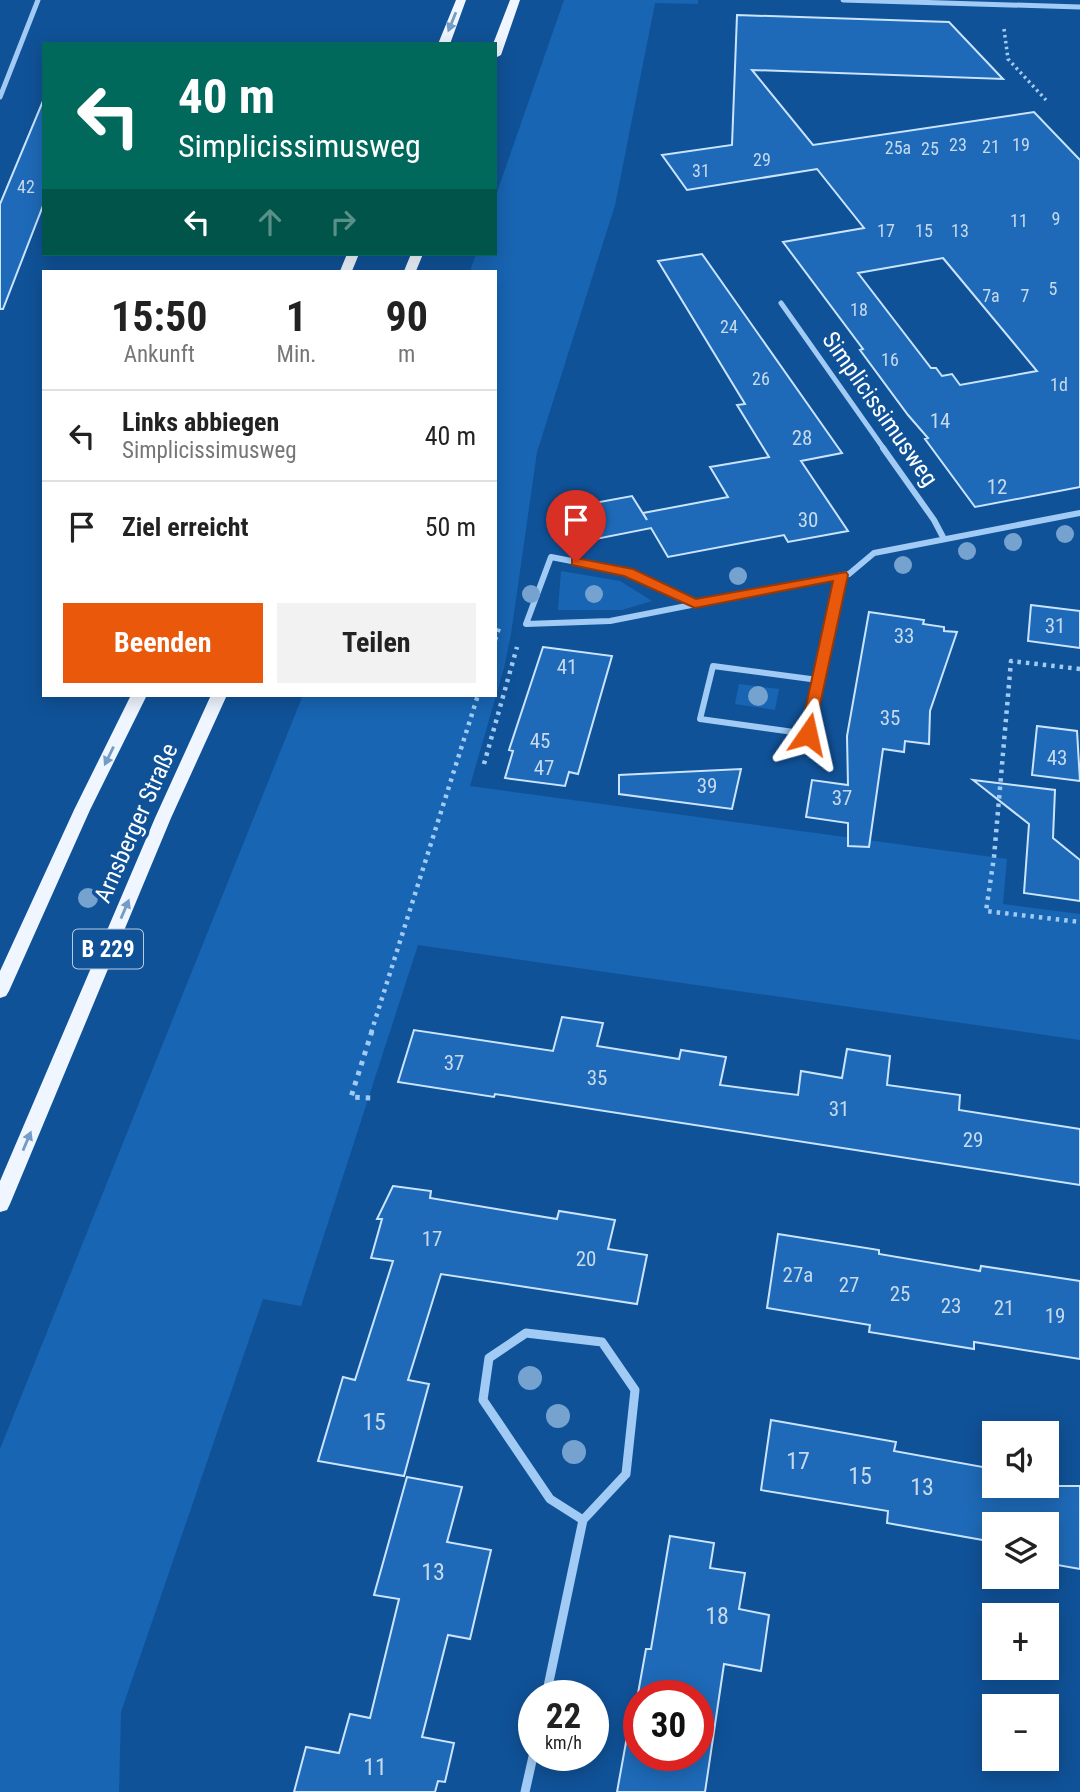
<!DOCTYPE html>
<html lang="de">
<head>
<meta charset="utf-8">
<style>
	body { margin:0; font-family:"Roboto Condensed",sans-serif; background:#f2f2f2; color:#222; height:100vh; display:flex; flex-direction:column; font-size:26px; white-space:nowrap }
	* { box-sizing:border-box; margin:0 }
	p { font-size:23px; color:#767676 }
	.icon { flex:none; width:38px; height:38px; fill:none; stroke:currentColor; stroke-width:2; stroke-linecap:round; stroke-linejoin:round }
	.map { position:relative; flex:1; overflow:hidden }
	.panel { position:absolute; left:42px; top:270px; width:455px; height:427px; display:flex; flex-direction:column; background:#fff; border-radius:0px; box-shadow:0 4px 18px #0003 }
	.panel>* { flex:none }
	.top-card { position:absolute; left:42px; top:42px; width:455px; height:214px; border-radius:0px; box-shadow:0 4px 18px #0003; background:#00695c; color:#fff; overflow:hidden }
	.tools { position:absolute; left:982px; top:1421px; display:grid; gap:14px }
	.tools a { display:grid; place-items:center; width:77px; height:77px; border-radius:0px; background:#fff; box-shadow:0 4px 18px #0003; font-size:35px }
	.speed { position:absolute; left:518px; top:1680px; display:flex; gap:14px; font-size:35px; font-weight:700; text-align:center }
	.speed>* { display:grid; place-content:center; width:91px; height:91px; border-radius:50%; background:#fff; box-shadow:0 4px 18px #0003; line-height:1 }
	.speed small { font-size:18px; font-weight:400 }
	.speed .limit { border:10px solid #d22; background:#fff; color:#111 }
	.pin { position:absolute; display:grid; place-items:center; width:60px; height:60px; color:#fff; margin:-72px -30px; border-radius:50% 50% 50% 0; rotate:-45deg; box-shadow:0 0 7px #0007 }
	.pin .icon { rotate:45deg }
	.me { position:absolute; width:77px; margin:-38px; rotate:11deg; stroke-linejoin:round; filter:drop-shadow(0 0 5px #0008) }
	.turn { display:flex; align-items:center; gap:24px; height:147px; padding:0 21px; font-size:32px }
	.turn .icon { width:91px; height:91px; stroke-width:2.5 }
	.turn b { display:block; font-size:49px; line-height:60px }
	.lanes { display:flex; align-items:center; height:66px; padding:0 21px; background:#0003; justify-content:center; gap:35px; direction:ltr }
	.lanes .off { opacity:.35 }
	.eta { display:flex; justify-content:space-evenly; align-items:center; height:119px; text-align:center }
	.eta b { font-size:42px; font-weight:700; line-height:49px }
	.cta { display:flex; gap:14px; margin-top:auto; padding:14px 21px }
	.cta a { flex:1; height:80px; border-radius:0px; background:#ea580c; color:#fff; font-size:28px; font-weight:700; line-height:80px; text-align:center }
	.cta a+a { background:#f2f2f2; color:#222 }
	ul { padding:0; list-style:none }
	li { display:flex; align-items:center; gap:21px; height:91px; padding:0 21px; border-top:2px solid #e0e0e0 }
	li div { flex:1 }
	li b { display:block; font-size:26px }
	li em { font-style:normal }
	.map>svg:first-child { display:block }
</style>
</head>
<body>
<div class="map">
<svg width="1080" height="1792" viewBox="0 0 1080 1792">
	<rect width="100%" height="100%" fill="#105298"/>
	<!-- green -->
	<path fill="#1865b3" d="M564,0H698V4L655,3L615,205L537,452L511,634L504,668L470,786L1007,859L1003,904L1080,914V1040L418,945L301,1306L263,1299L121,1712L119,1792H0V1449L303,695H495V271H470L476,254H495V198Z
		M561,571L620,581L652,601L622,610H558Z
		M739,684L779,689L775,710L735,704Z"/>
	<!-- building -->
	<path fill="#1e6ab8" stroke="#cae4fe" stroke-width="2" fill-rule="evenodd" d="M737,15L949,22L1003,79L752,70L813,145L1034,112L1080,160V487L975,507L925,439L928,438L908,415L860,350L863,349L783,242L864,228L817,169L687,190L662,155L732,145ZM943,258L1037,371L960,385L952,374L942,376L936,368H931L858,273Z
		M43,101L44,203L3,309H0V204Z
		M702,254L842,453L801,461L848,531L788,542L784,535L668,557L651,528L596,539L578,506L632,496L647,520L643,513L728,497L710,467L769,457L737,405L745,404L658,261Z
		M1031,605L1080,611V648L1028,641Z
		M869,612L924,620L923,624L944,627V631L957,632L930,711L929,744L905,741L904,752L883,749L869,847L848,846V823L806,817L812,780L848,785L847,736Z
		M543,647L612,656L578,774L569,772L565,786L505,778L513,751L509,750Z
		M1037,726L1077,731L1080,781L1032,775Z
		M741,769L732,809L619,794V775Z
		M973,780L1055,790L1053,838L1080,860V901L1024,893L1029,824Z
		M562,1017L603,1023L597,1046L679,1059L681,1050L726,1057L720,1085L798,1095L801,1071L842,1078L847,1049L890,1056L887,1085L960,1095L959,1110L1080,1129V1185L495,1094L494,1097L398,1082L414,1030L553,1051Z
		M393,1186L431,1191L430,1198L557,1219L559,1211L615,1220L608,1249L647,1255L637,1304L441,1274L408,1380L429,1384L404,1476L318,1461L343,1377L355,1380L393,1261L371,1258L382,1219H377Z
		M778,1234L879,1250V1254L980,1271L981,1266L1080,1281V1359L974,1342V1349L869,1332L870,1325L767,1308Z
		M771,1420L896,1442L894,1451L994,1469V1486H1080V1569L1046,1563V1524H994V1542L887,1523L888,1511L761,1490Z
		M407,1477L462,1487L447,1542L491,1550L470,1639L448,1635L422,1737L454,1743L445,1782L438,1781L435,1792H294L306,1747L339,1753L350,1714L370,1718L399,1599L374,1595Z
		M670,1536L714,1543L710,1568L745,1573L739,1609L769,1615L761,1671L724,1664L705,1792H617L634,1698L637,1699L646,1649H651ZM639,1696H698V1755H639Z"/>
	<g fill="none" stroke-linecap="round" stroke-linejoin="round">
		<!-- path-far2 -->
		<path stroke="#a1cbf4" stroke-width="3.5" stroke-dasharray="2.5 3.5" stroke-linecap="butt" d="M1004,29L1008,59L1046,100"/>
		<!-- path-far1 -->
		<path stroke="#a1cbf4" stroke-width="4.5" stroke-dasharray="3.5 5" stroke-linecap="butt" d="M495,640L499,628
			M1080,669L1011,661L994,857L986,911L1080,922
			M484,764L517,647
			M371,1033L478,695"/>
		<!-- path -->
		<path stroke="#a1cbf4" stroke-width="5" stroke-dasharray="4.5 6" stroke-linecap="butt" d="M372,1031L351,1097L372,1098"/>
		<!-- minor-far2 -->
		<path stroke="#a1cbf4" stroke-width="5" d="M843,0L1080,7
			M0,97L38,0
			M781,303L884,449"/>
		<!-- minor-far1 -->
		<path stroke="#a1cbf4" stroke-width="6" d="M883,448L934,520L944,539
			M695,604L628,572L551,557L526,624L610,621L849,574L874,553L1080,513
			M818,680L713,666L700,719L808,734L841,575"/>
		<!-- minor -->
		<path stroke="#a1cbf4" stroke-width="9" d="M526,1333L602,1342L635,1390L626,1474L583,1520L550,1499L483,1400L489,1358Z
			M546,1696L583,1520
			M525,1792L534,1752"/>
		<!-- primary -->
		<path fill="#eff6ff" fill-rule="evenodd" d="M456,0H466L450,44H438Z
			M510,0H520L501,55L495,58L493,44Z
			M347,254H359L352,271H340Z
			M411,254H423L416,271H404Z
			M131,695H147L90,810L9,991L6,996L0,998V971L74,810Z
			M211,695H227L171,818L10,1204L7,1210L0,1212V1181L155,818Z"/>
	</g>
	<!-- trees -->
	<g fill="#76a2d0">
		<circle cx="1065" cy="534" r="9"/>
		<circle cx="1013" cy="542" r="9"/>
		<circle cx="967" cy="551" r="9"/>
		<circle cx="903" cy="565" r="9"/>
		<circle cx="738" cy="576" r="9"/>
		<circle cx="531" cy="594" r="9"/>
		<circle cx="594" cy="594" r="9"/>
		<circle cx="758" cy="696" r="10"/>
		<circle cx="88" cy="898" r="10"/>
		<circle cx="530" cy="1378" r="12"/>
		<circle cx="558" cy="1416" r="12"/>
		<circle cx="574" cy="1452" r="12"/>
	</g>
	<!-- one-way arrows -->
	<defs><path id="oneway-solid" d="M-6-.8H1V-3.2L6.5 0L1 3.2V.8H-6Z" transform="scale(1.75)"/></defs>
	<g fill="#749cc6">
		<use href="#oneway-solid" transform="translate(452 22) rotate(112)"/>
		<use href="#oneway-solid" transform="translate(109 756) rotate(116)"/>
		<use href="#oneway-solid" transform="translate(125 909) rotate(-67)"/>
		<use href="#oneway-solid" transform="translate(27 1141) rotate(-67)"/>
	</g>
	<!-- route -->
	<path fill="#ea580c" stroke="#983908" stroke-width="2" d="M576,558L633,569L696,599L846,572L848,575L813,737H802L800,734L833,581L695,608L624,576L572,565V559Z"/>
	<g text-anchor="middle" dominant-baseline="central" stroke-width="7" stroke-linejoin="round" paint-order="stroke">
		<!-- far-number labels -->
		<g font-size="18" fill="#c7daed">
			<text x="958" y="144">23</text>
			<text x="1021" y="144">19</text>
			<text x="991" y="146">21</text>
			<text x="898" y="147">25a</text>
			<text x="930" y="148">25</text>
			<text x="762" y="159">29</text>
			<text x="701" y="170">31</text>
			<text x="26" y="186">42</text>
			<text x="1056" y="218">9</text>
			<text x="1019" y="220">11</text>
			<text x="886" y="230">17</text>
			<text x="924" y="230">15</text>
			<text x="960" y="230">13</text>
			<text x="1053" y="288">5</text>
			<text x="991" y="295">7a</text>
			<text x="1025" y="295">7</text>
			<text x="859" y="309">18</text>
			<text x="729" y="326">24</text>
			<text x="890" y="359">16</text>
			<text x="761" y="378">26</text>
			<text x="1059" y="384">1d</text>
		</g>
		<!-- number labels -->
		<g font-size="21" fill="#c7daed">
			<text x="940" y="421">14</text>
			<text x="802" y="438">28</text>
			<text x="997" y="487">12</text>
			<text x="808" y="520">30</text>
			<text x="1055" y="626">31</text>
			<text x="904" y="636">33</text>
			<text x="567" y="667">41</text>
			<text x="890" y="718">35</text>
			<text x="540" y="741">45</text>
			<text x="1057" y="758">43</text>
			<text x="544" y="768">47</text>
			<text x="707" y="786">39</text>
			<text x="842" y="798">37</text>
			<text x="454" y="1063">37</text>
			<text x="597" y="1078">35</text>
			<text x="839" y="1109">31</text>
			<text x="973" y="1140">29</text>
			<text x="432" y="1239">17</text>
			<text x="586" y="1259">20</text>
			<text x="798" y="1275">27a</text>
			<text x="849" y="1285">27</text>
			<text x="900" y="1294">25</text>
			<text x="951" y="1306">23</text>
			<text x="1004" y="1308">21</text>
			<text x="1055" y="1316">19</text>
		</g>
		<!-- shield labels -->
		<rect fill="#105298" stroke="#b7cbe0" stroke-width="2" x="73" y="929.5" width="70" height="39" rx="5"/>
		<g font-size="23" font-weight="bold" fill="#fff">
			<text x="108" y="949">B 229</text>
		</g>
		<!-- street labels -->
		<g font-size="24" fill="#fff" stroke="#105298">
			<text transform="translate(880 409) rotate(55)">Simplicissimusweg</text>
			<text transform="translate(136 823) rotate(-66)">Arnsberger Straße</text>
		</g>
		<!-- near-number labels -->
		<g font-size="24" fill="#c7daed">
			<text x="374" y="1422">15</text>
			<text x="798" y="1461">17</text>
			<text x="860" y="1476">15</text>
			<text x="922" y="1487">13</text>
			<text x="433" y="1572">13</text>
			<text x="717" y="1616">18</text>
			<text x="375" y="1767">11</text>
		</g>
	</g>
</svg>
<div class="tools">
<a><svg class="icon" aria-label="sound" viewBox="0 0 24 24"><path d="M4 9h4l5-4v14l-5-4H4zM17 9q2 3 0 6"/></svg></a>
<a><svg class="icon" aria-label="layers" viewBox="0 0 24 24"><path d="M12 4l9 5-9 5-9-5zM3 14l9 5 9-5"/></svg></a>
<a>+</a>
<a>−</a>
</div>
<div class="speed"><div>22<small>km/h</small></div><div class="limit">30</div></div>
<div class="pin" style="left:576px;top:562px;background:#d93025"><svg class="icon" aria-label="arrive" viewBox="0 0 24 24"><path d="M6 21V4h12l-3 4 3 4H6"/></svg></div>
<svg class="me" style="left:808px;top:734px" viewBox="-20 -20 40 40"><path d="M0-17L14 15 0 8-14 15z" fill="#ea580c" stroke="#fff" stroke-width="4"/></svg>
<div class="top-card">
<div class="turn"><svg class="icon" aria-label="left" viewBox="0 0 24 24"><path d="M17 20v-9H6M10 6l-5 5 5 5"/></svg><div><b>40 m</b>Simplicissimusweg</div></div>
<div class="lanes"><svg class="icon" aria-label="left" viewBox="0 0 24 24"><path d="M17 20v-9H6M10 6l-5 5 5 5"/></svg><svg class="icon off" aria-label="ahead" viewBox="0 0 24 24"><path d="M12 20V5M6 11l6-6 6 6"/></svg><svg class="icon off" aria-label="right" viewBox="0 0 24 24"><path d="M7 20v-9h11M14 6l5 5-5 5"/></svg></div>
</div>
<section class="panel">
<div class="eta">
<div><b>15:50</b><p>Ankunft</p></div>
<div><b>1</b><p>Min.</p></div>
<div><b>90</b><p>m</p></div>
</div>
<ul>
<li><svg class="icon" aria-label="left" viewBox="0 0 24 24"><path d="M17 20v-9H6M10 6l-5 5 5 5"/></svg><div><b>Links abbiegen</b><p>Simplicissimusweg</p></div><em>40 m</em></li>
<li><svg class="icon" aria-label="arrive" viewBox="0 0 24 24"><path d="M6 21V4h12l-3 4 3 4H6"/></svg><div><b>Ziel erreicht</b></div><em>50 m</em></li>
</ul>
<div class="cta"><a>Beenden</a><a>Teilen</a></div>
</section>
</div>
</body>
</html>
